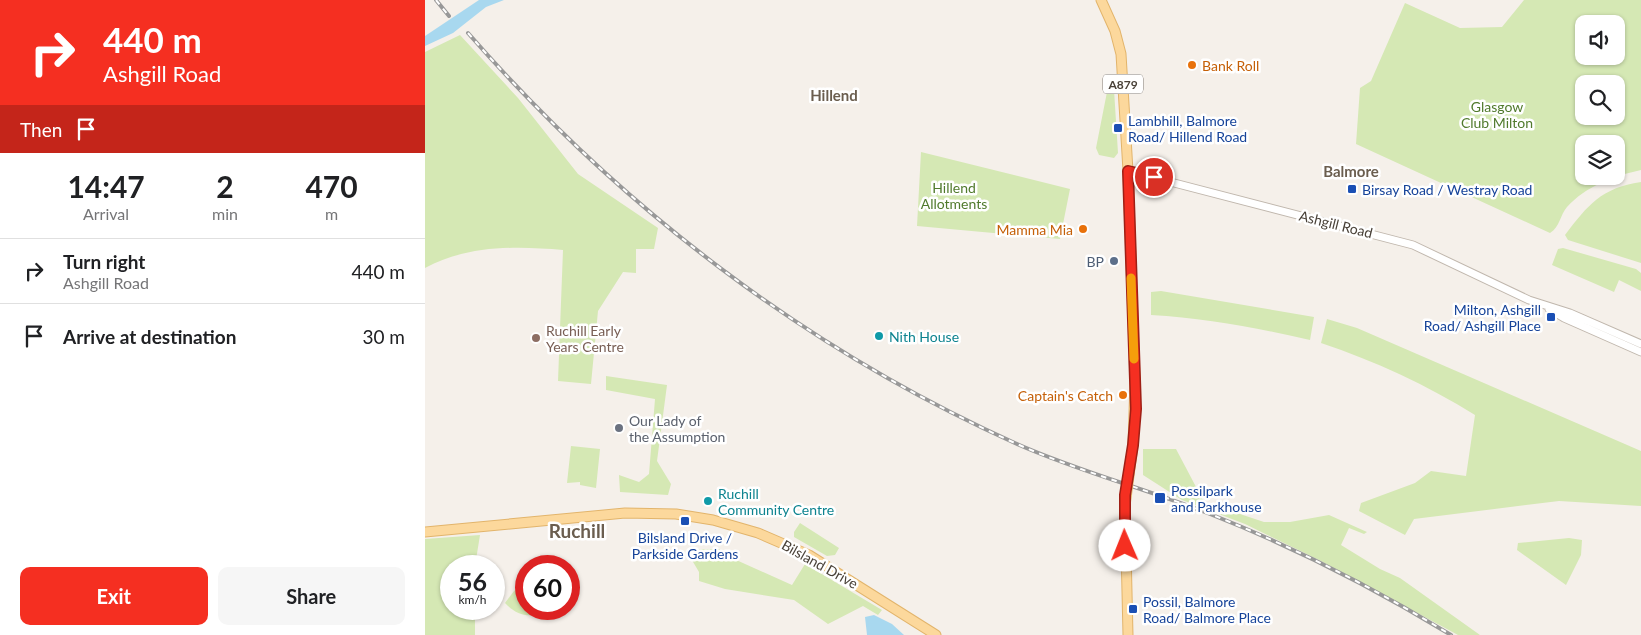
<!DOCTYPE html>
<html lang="en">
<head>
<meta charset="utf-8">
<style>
	body { margin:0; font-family:Lato,sans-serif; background:#f6f6f6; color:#202124; height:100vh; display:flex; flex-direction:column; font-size:19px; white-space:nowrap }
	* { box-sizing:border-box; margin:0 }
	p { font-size:16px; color:#757577 }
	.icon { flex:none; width:28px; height:28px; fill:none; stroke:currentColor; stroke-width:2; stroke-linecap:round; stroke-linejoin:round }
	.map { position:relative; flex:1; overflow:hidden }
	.side { display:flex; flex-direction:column; background:#fff; width:425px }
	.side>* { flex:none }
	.hud { background:#f52f21; color:#fff; overflow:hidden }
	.fabs { position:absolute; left:1150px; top:15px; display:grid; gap:10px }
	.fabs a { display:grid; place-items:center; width:50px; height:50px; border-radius:10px; background:#fff; box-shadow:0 1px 4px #0004; font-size:25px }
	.speed { position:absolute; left:15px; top:555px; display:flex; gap:10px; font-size:25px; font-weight:700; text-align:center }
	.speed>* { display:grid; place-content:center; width:65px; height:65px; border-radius:50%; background:#fff; box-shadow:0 1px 4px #0004; line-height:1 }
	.speed small { font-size:12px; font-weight:400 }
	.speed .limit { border:8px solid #d22; background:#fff; color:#111 }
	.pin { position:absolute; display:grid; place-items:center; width:42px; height:42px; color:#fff; margin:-21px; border:2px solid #fff; border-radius:50%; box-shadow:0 1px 5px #0007 }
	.me { position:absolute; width:55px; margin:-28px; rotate:359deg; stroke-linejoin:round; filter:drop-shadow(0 0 4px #0008) }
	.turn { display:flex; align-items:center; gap:18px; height:105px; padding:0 20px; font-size:22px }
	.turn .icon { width:65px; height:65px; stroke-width:2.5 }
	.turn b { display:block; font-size:35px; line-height:42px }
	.then { display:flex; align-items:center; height:48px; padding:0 20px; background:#0003; gap:10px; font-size:19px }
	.eta { display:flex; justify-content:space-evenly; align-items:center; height:85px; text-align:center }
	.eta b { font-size:30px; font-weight:700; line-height:35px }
	.cta { display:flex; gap:10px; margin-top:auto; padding:10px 20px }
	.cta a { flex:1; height:58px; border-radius:10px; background:#f52f21; color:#fff; font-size:20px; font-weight:700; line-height:58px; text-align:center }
	.cta a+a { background:#f6f6f6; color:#202124 }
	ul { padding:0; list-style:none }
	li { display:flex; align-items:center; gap:15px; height:65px; padding:0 20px; border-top:1px solid #e0e0e0 }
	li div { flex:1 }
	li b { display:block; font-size:19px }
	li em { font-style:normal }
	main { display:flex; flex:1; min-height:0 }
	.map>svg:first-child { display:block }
</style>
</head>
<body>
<main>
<section class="side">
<div class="hud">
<div class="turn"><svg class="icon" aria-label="right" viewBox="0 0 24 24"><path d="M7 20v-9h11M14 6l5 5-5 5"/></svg><div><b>440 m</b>Ashgill Road</div></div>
<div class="then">Then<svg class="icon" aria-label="arrive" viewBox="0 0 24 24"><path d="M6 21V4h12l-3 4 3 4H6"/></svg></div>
</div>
<div class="eta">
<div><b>14:47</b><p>Arrival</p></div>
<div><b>2</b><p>min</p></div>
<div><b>470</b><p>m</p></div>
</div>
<ul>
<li><svg class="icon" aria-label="right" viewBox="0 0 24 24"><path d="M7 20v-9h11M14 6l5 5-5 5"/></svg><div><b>Turn right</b><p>Ashgill Road</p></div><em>440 m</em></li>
<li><svg class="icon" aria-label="arrive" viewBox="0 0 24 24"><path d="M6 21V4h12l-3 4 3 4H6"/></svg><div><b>Arrive at destination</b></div><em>30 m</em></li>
</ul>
<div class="cta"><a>Exit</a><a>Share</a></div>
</section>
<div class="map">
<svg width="1216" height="635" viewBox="0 0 1216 635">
	<rect width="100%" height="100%" fill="#f5f0ea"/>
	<!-- green -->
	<path fill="#d5e8b4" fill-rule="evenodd" d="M1099,0H1216V170C1189,176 1161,186 1142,207C1135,215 1135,227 1125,233L931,144L935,88L946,81L980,3L1035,28L1077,27ZM1159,24H1191V56H1159ZM1159,84H1191V116H1159ZM1159,144H1191V176H1159Z
		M35,35L93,98L153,174L233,228L229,249H211V273L198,272L173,311L166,384L133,381L138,250C91,246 43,245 0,268V52Z
		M688,74L693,153L689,158L674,155L671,148L682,92L681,76Z
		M496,152L645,189L635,239L492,226Z
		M1216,182V263L1143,240L1140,235C1163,205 1176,188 1216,182Z
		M1138,248L1211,269L1216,273V291L1194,280L1189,292L1127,265L1133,249Z
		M736,291L889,317L885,340C832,328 781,318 726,315V292Z
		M902,319L932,328L1216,451V506L1134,501L989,519L980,535L934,511L936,503L990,483L1006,471L1041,476L1050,415C1002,385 950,361 896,343Z
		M181,376L242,385L232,461L246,484L243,495L195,492L194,475L214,482L224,474L230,399L181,390Z
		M146,446L175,449L171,488L155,485V482L142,483Z
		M718,449H751L779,502L839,522H865L904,515L942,532L939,534L924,528L916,545L955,569L975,578L1055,635H1033L894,560L820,524L757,500L718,475Z
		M375,523L414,548L410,555L402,556L369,537V532Z
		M55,535L50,566H26V609H50V635H0V539Z
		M1144,538L1157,540L1156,555L1141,585L1092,550L1093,543Z
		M294,549L309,559L367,585L380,564L457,610L453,615L438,606L403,624L369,600L300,589L274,581V572L261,550Z
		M101,583V609H119L117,613C103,618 91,615 80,603L89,591Z"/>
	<!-- water -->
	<path fill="#a8d8ef" d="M54,0H79L61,7L28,33L0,46V36Z
		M449,615L467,624L479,635H442L440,617Z"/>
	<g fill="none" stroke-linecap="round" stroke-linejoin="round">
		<defs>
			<path id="minor" d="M703,171L988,245L1104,300L1145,313L1216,344
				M1124,309L1139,318L1216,352"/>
			<path id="major" d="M676,0L690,31L696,54L703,171L710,381L708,445
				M700,506L703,635
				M0,532L200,513L251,514L288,520L333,533L384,555L511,635"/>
		</defs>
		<!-- minor casing -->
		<use href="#minor" stroke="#c0b7ad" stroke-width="9"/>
		<!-- major casing -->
		<use href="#major" stroke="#e2b46b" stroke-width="11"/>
		<!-- minor -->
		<use href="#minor" stroke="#fff" stroke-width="7"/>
		<!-- major -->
		<use href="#major" stroke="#fcd89c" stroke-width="9"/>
		<defs>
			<path id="rail" d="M11,0L24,16
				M43,33C195,207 381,349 592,444C655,472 722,489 785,514C869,547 949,588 1026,635"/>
		</defs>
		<!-- rail casing -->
		<use href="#rail" stroke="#989898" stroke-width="4"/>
		<!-- rail -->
		<use href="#rail" stroke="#fff" stroke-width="2" stroke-dasharray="5.5" stroke-linecap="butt"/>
		<defs>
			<path id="major-bridge" d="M700,506L708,445"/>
		</defs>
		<!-- major-bridge casing -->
		<use href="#major-bridge" stroke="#e2b46b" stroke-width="11" stroke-linecap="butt"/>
		<!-- major-bridge -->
		<use href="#major-bridge" stroke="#fcd89c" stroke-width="9"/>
	</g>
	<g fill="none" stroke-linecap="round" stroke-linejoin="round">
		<defs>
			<path id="route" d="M700,546V495L708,445L711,409L703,171L729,177"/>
		</defs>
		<!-- route casing -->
		<use href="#route" stroke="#9f1f15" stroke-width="12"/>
		<!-- route -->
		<use href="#route" stroke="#f52f21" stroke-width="9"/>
		<!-- slow -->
		<path stroke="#f59e0b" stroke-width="9" d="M706,278L709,359"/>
	</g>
	<!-- markers -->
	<g fill="#e8710a" stroke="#fff" stroke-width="2">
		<circle cx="767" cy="65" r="5"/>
		<circle cx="658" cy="229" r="5"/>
		<circle cx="698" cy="395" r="5"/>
	</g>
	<g fill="#1a4fb4" stroke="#fff" stroke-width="2">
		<rect x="688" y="123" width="10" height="10" rx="2.5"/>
		<rect x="922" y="184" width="10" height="10" rx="2.5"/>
		<rect x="1121" y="312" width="10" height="10" rx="2.5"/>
		<rect x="729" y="492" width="12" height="12" rx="2.5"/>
		<rect x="255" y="516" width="10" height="10" rx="2.5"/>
		<rect x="703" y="604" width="10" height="10" rx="2.5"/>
	</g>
	<circle fill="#5c6f8a" stroke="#fff" stroke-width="2" cx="689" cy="261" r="5"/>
	<g fill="#0f9aa8" stroke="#fff" stroke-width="2">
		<circle cx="454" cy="336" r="5"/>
		<circle cx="283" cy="501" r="5"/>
	</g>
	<circle fill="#8d6e63" stroke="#fff" stroke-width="2" cx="111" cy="338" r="5"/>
	<circle fill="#6b7280" stroke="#fff" stroke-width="2" cx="194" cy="428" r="5"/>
	<g text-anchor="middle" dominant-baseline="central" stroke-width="5" stroke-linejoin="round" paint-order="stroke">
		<!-- shield labels -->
		<rect fill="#fff" stroke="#807a74" stroke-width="1" x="678" y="74.5" width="40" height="19" rx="4"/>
		<g font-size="12" font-weight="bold" fill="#494138">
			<text x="698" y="84">A879</text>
		</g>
		<!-- food labels -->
		<g font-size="14" fill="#c56008" stroke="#fff" text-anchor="end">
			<text x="777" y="65" text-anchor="start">Bank Roll</text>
			<text x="648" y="229">Mamma Mia</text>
			<text x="688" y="395">Captain's Catch</text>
		</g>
		<!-- park labels -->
		<g font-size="14" fill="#507a2c" stroke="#fff">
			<text x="1072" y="106">Glasgow<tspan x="1072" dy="16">Club Milton</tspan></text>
			<text x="529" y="187">Hillend<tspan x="529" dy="16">Allotments</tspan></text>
		</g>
		<!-- transit labels -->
		<g font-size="14" fill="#164399" stroke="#fff" text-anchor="start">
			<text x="703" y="120">Lambhill, Balmore<tspan x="703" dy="16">Road/ Hillend Road</tspan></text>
			<text x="937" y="189">Birsay Road / Westray Road</text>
			<text x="1116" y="309" text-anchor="end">Milton, Ashgill<tspan x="1116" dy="16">Road/ Ashgill Place</tspan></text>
			<text x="746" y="490">Possilpark<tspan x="746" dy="16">and Parkhouse</tspan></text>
			<text x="260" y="537" text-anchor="middle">Bilsland Drive /<tspan x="260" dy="16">Parkside Gardens</tspan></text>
			<text x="718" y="601">Possil, Balmore<tspan x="718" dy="16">Road/ Balmore Place</tspan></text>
		</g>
		<!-- street labels -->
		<g font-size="14" fill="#494138" stroke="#fff">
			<text transform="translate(911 224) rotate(14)">Ashgill Road</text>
			<text transform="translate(395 564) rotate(29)">Bilsland Drive</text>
		</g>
		<!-- service labels -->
		<g font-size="14" fill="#4e5e75" stroke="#fff" text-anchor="end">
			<text x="679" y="261">BP</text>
		</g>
		<!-- education labels -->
		<g font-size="14" fill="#785e54" stroke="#fff" text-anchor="start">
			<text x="121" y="330">Ruchill Early<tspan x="121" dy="16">Years Centre</tspan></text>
		</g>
		<!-- culture labels -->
		<g font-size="14" fill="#0d838f" stroke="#fff" text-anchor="start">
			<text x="464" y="336">Nith House</text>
			<text x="293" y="493">Ruchill<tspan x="293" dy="16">Community Centre</tspan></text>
		</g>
		<!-- worship labels -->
		<g font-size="14" fill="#5b616d" stroke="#fff" text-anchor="start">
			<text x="204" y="420">Our Lady of<tspan x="204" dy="16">the Assumption</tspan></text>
		</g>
		<!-- neighbourhood labels -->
		<g font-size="15" font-weight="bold" fill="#6b5e4f" stroke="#fff">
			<text x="409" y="95">Hillend</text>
			<text x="926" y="171">Balmore</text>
		</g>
		<!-- district labels -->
		<g font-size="19" font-weight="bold" fill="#6b5e4f" stroke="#fff">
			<text x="152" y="530">Ruchill</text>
		</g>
	</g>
</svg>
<div class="fabs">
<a><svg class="icon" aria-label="sound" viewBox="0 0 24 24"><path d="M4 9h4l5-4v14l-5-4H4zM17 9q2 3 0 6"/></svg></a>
<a><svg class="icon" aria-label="search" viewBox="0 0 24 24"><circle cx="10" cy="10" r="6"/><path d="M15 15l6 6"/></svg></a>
<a><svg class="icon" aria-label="layers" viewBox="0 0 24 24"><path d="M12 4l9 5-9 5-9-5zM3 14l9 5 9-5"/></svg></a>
</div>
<div class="speed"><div>56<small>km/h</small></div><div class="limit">60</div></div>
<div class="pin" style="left:729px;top:177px;background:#d93025"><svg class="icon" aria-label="arrive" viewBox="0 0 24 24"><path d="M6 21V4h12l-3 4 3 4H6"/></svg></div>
<svg class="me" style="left:700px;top:546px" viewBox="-20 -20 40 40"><circle r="19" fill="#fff"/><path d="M0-13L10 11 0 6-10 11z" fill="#f52f21"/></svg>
</div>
</main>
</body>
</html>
